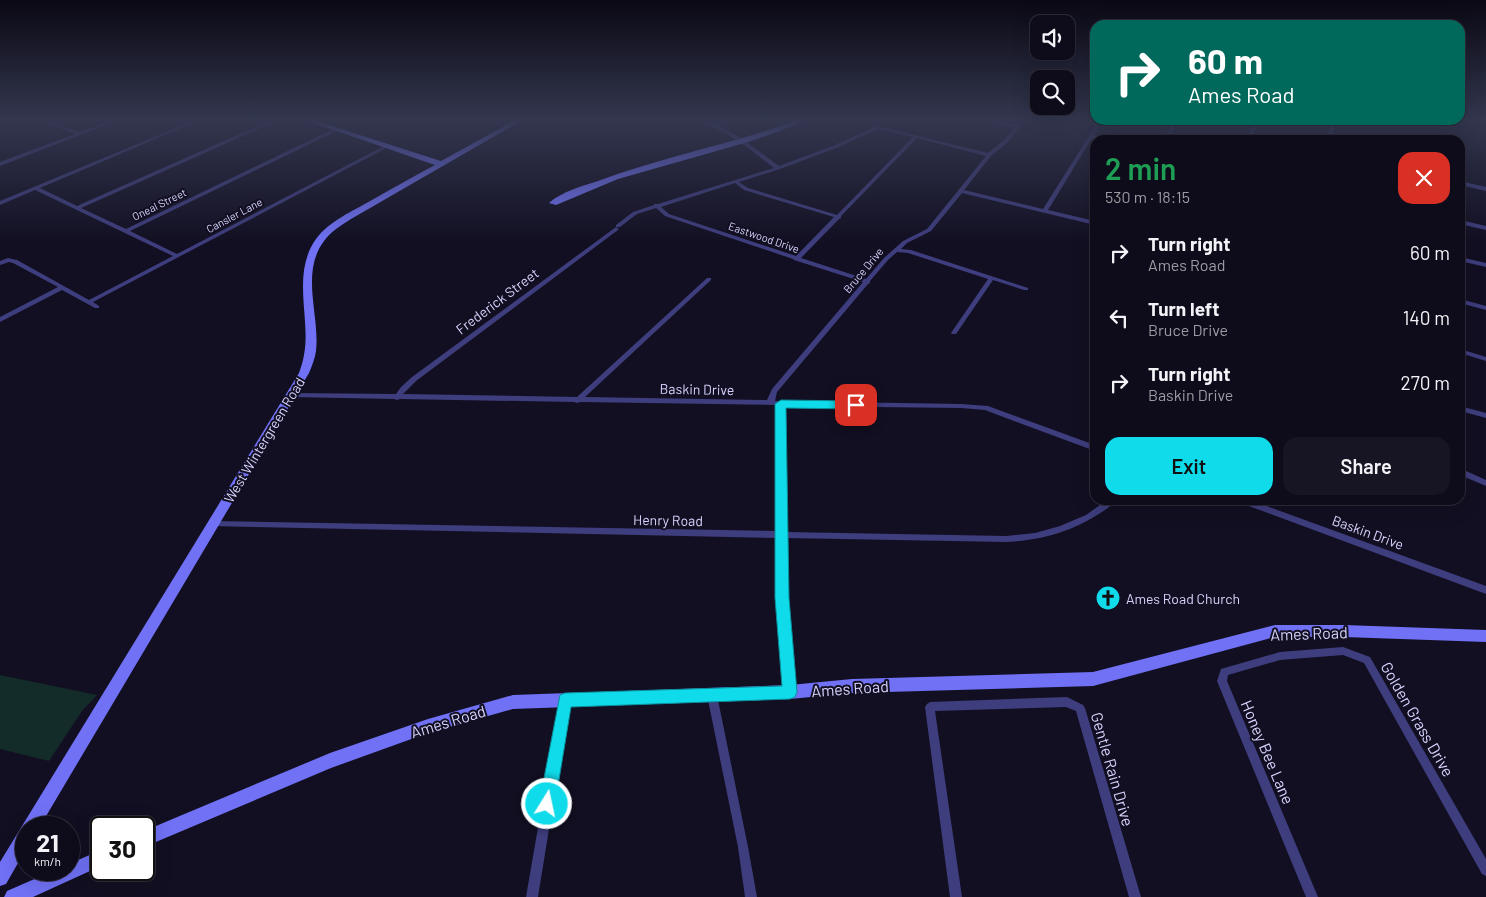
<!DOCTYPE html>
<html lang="en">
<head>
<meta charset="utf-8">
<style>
	body { margin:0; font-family:Barlow,sans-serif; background:#171423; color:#f1f3f6; height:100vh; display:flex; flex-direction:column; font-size:19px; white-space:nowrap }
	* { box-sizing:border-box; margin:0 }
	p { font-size:16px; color:#9b9ba2 }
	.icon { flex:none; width:28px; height:28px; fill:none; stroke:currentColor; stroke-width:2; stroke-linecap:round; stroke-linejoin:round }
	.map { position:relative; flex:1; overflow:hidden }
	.details { position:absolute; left:1090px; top:135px; width:375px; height:370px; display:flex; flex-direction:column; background:#0e0b1a; border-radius:15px; box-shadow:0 5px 20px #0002,0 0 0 1px #2e2b39 }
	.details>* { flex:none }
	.top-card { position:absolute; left:1090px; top:20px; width:375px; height:105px; border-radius:15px; box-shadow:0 5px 20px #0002,0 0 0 1px #2e2b39; background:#00695c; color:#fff; overflow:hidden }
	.tools { position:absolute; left:1030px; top:15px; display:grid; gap:10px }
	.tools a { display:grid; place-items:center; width:45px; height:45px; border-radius:10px; background:#0e0b1a; box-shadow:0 5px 20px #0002,0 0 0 1px #2e2b39; font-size:25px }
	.speed { position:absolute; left:15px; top:816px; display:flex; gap:10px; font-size:25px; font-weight:700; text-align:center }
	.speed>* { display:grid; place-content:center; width:65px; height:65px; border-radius:50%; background:#0e0b1a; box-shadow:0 5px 20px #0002,0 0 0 1px #2e2b39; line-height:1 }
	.speed small { font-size:12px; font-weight:400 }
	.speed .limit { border:2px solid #111; border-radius:8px; background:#fff; color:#111 }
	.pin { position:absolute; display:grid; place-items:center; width:42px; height:42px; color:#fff; margin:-21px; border-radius:10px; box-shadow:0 2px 8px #0006 }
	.me { position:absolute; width:55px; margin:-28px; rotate:10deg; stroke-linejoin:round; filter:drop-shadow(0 0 4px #0008) }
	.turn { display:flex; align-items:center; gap:18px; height:105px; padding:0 15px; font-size:22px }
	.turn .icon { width:65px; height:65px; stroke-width:2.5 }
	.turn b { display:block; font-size:35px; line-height:42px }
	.round { display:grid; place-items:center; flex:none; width:52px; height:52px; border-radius:15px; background:#171423 }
	.headline { display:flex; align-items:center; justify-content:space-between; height:85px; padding:0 15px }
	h1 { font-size:30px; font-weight:600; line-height:38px; color:#1e9e55 }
	.button { display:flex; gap:10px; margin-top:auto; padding:10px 15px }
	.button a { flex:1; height:58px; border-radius:15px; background:#10dbeb; color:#111; font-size:20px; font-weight:600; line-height:58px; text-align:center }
	.button a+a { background:#171423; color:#f1f3f6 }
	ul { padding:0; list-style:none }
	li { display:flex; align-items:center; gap:15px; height:65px; padding:0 15px }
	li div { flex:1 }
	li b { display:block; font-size:19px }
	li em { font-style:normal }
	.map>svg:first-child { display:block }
</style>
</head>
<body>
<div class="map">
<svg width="1486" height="897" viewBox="0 0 1486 897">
	<rect width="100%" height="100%" fill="#120f22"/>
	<!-- green -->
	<path fill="#132b29" d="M0,675L97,695L82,711L49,761L0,749Z"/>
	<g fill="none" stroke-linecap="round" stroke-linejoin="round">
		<!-- street -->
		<path fill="#3e3d7d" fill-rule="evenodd" d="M35,118H40L79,132L119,118H124L0,166V162L75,134Z
			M200,118H205L40,188L77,206L276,118H281V119L81,208L126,229L335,128H339V130L130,231L177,254L386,145L390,146L93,302L99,306V308H95L62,290L0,322V317L58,287L13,263L9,262L0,265V261L8,258L17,260L89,300L173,256L35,190L0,205V201Z
			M445,118H466L454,121Z
			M694,118H699L715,124L733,118H738V119L719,126L741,138L779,166L835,145L877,126L988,153L1004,140L1014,128L974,119V118H980L1016,125L1022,118H1026L1008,142L991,156L964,190L1043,209L1099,120H1103L1094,135L1110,140H1102L1092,138L1048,210L1095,221V225L962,193L931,231L907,243L901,249L911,250L1028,288V290H1024L993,280L956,334H952L951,333L988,279L908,253L897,252L888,260L870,281V283L868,284L777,392L775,401L961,404L988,406L1095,445V451L998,415L985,410L961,408L785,406L786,532L1006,536L1035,533L1060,526L1086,515L1107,500H1117L1116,502C1082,528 1049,540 1006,542L786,538V598L795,692L793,695L790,696L787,695L785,692L778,598V538L210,526L209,524L210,522L213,521L778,531L777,405L580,402L577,403L574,402L400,399L397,400L394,399L291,397L287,395L291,393L396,394L401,387L412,377L616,227L619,229L618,230L416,381L403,394L577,397L707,278H711V280L585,397L767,400L772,389L863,282L794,260L793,259L665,216L656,208L637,214L620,227H616V225L633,212L654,205V204H658L774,168L747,147L727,134ZM878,129L913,137L837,215L748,188L739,182L780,169L839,147ZM917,138L986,156L927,229L903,241L884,258L866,279L801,258L839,219L841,218V216ZM735,183L744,190L834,217L796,256L669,214L661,207Z
			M1174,120H1178L1168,140H1164Z
			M1254,120H1258L1251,140H1247Z
			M1332,120H1336L1331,140H1327Z
			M1460,181L1486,187V191L1460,185Z
			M1460,220L1486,226V230L1460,224Z
			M1460,257L1486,263V267L1460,261Z
			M1460,299L1486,306V310L1460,303Z
			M1460,349L1486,357V361L1460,353Z
			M1460,406L1486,413V418L1464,412L1466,471L1486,480V486L1460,475Z
			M1237,500H1250L1486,586V594L1238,502Z
			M1343,647L1370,657L1486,859V876L1482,874L1364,663L1343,655L1280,660L1228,675L1227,681L1318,897H1306L1217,681L1221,669L1280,652Z
			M712,691L715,692L717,695L748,847L757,897H745L738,847L707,695L709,692Z
			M565,695L568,697L570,700L538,897H526L560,700L562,697Z
			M1067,697L1083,705L1085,708L1141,897H1129L1076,711L1066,707L935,711L962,897H950L925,707L927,704L930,702Z"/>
		<!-- secondary -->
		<path fill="#7071f5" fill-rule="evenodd" d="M299,118H307L441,161L519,118H526L351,219C342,225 331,231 324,241C300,273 320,315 316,351C315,358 312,366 309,373L39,828H26V849L6,884L0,886V862L299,373C311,342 303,318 303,286C303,269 306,253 316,239C329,221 353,211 372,200C393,188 414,176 435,165Z
			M804,118H812L780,131L748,142L618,179L556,205L549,203C561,192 582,186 598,181C665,156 737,143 804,118Z
			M1275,625H1344L1486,630V642L1344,637H1275L1093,686L852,693L790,699L513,709L428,733L331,768L144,847V831L330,753L428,719L513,695L790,685L852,679L1093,672Z
			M101,850V866L33,897H4L7,891L55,870H69V864Z"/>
	</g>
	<!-- sky -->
	<linearGradient id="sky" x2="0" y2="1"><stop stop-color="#0a0813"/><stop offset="0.49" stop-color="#33374f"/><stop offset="1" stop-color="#33374f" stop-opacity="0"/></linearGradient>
	<rect width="1486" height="243" fill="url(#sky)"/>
	<!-- route -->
	<path fill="#10dbeb" stroke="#0a8e99" d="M781,400L856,401L861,405L856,409L786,408L789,598L797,692L795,697L790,699L571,707L555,804L553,809L547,812L542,809L539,804L560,695L565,693L782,686L775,598V404Z"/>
	<!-- icons -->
	<defs>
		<symbol id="church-disc" viewBox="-11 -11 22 22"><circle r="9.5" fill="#10dbeb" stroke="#120f22"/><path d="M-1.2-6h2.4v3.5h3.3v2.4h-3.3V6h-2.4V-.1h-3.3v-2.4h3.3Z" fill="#111"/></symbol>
	</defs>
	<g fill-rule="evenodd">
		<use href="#church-disc" x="1094" y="584" width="28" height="28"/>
	</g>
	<g text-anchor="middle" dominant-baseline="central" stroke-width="4" stroke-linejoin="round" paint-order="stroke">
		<!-- far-street labels -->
		<g font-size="11" fill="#d6d3fc" stroke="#120f22">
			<text transform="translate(159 204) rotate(-26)">Oneal Street</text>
			<text transform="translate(234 215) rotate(-28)">Cansler Lane</text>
			<text transform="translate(764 237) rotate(19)">Eastwood Drive</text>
			<text transform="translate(863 270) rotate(-50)">Bruce Drive</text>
		</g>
		<!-- street labels -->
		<g font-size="14" fill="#d6d3fc" stroke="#120f22">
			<text transform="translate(497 301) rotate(-37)">Frederick Street</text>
			<text transform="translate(697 389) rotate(1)">Baskin Drive</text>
			<text transform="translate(264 440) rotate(-59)">West Wintergreen Road</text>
			<text transform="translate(668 520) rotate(1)">Henry Road</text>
			<text transform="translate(1368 532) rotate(20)">Baskin Drive</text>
		</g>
		<!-- poi labels -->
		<g font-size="14" fill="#d6d3fc" stroke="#120f22" text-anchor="start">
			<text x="1126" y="598">Ames Road Church</text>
		</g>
		<!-- near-street labels -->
		<g font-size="16" fill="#d6d3fc" stroke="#120f22">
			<text transform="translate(1309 633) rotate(-2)">Ames Road</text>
			<text transform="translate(850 688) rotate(-4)">Ames Road</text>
			<text transform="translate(1418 719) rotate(60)">Golden Grass Drive</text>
			<text transform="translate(448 721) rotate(-17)">Ames Road</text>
			<text transform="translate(1268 752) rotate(67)">Honey Bee Lane</text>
			<text transform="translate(1113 769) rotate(74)">Gentle Rain Drive</text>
		</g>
	</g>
</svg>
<div class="tools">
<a><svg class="icon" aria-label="sound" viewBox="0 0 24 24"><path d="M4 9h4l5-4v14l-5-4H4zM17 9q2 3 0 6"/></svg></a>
<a><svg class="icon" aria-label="search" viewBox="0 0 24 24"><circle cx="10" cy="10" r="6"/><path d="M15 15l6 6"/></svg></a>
</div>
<div class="speed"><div>21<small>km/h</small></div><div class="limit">30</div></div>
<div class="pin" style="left:856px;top:405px;background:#d93025"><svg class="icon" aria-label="arrive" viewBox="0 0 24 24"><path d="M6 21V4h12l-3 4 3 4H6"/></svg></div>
<svg class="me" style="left:547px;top:804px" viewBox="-20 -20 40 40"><circle r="17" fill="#10dbeb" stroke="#fff" stroke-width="3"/><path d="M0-11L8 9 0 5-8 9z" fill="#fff"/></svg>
<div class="top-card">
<div class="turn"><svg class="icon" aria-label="right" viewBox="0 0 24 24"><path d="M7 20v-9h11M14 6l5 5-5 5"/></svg><div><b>60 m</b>Ames Road</div></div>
</div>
<section class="details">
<div class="headline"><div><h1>2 min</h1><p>530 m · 18:15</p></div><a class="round" style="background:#d93025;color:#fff"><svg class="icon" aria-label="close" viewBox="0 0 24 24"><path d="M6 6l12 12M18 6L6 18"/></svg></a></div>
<ul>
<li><svg class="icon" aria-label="right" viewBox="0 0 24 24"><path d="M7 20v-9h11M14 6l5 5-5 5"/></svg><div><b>Turn right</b><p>Ames Road</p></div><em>60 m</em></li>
<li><svg class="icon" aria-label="left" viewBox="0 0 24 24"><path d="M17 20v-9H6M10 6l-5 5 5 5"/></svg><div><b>Turn left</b><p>Bruce Drive</p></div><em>140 m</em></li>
<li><svg class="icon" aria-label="right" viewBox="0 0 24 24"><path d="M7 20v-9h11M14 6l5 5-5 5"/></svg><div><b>Turn right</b><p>Baskin Drive</p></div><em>270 m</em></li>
</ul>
<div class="button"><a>Exit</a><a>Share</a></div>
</section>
</div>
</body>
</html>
